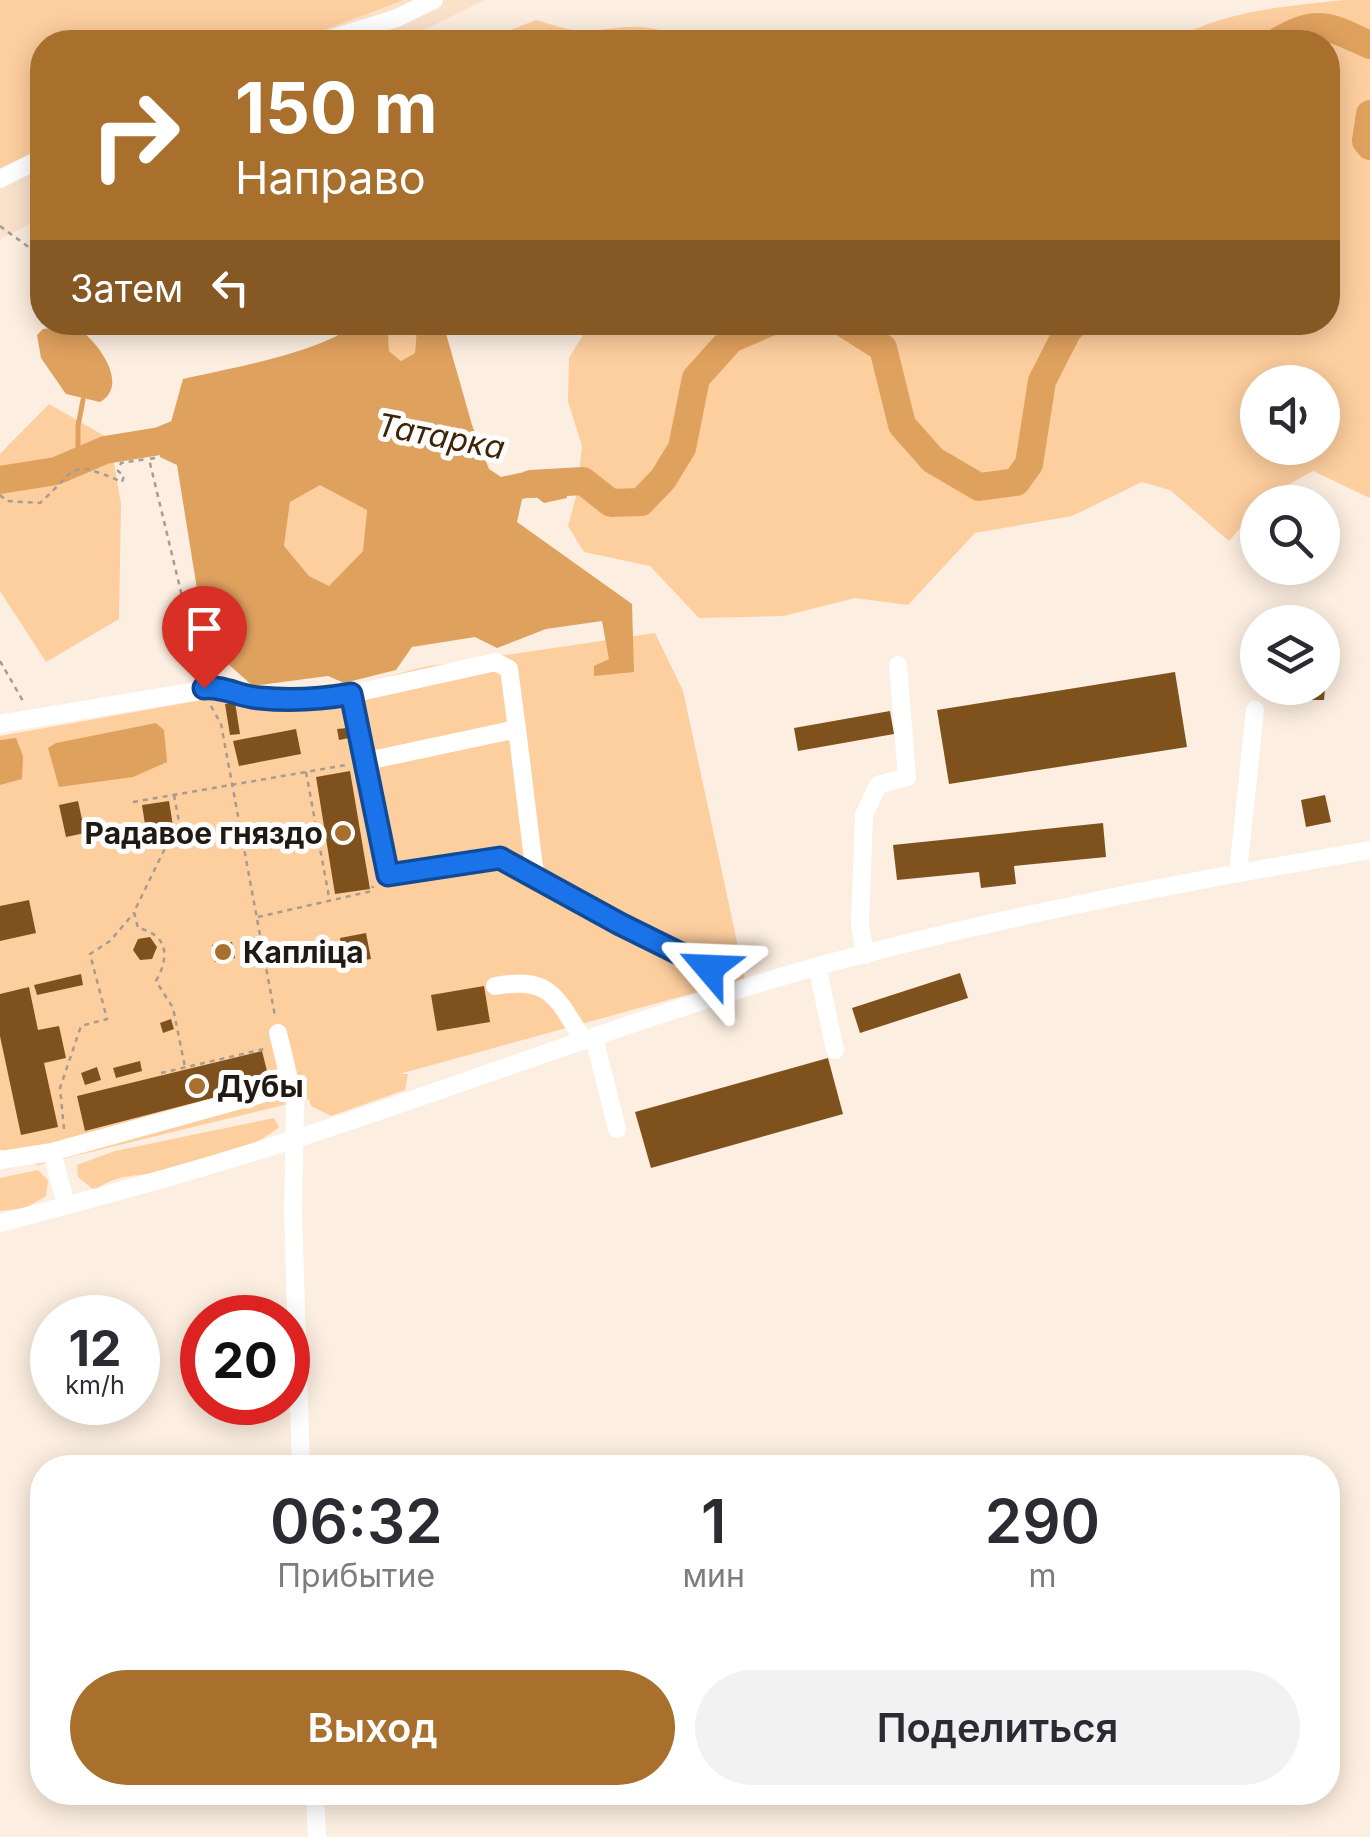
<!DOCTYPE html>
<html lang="ru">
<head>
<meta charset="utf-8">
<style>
	body { margin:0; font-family:Inter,sans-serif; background:#f2f2f3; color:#2b2b33; height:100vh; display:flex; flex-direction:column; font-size:38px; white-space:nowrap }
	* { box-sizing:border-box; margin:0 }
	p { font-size:32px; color:#7c7c81 }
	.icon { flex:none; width:55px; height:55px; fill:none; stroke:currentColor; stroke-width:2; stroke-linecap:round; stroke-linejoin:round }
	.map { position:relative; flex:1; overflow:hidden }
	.side { position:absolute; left:30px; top:1455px; width:1310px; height:350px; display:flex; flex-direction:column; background:#fff; border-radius:40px; box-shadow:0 5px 25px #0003 }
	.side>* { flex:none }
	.banner { position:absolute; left:30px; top:30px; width:1310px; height:305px; border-radius:40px; box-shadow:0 5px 25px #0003; background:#a86f2d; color:#fff; overflow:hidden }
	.tools { position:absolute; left:1240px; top:365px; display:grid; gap:20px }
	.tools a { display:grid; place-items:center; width:100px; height:100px; border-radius:50%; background:#fff; box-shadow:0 5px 25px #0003; font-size:50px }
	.speed { position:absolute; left:30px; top:1295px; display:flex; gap:20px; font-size:50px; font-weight:700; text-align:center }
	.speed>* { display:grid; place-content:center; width:130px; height:130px; border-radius:50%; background:#fff; box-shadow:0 5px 25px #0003; line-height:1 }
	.speed small { font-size:25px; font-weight:400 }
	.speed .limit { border:15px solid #d22; background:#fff; color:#111 }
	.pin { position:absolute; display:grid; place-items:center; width:85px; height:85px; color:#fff; margin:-102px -42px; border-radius:50% 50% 50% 0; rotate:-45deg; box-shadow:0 0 10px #0007 }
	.pin .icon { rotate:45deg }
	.me { position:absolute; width:110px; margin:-55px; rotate:296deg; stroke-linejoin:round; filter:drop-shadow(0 0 8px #0008) }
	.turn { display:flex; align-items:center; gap:35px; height:210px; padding:0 40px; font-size:45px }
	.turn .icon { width:130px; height:130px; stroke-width:2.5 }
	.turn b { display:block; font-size:70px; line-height:85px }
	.then { display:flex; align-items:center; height:95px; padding:0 40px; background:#0003; gap:20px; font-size:38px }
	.eta { display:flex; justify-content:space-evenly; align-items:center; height:170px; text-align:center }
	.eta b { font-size:60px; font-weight:600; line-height:70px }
	.button { display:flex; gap:20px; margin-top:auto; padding:20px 40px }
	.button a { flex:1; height:115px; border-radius:60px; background:#a86f2d; color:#fff; font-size:40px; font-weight:600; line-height:115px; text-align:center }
	.button a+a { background:#f2f2f3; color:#2b2b33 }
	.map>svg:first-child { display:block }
</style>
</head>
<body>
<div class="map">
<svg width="1370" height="1837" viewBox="0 0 1370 1837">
	<rect width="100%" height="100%" fill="#fceee0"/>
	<!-- built -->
	<path fill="#f9e1ca" d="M0,0H485L399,42H42V218L0,239Z"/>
	<!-- green -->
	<path fill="#fdce9e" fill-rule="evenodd" d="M0,0H404L292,42H42V149L0,168Z
		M1345,0H1370V498L1313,471L1273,493L1264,502H1258L1257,509L1229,541L1170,490L1142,482L1072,516L975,533L908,605L855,598L784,616L699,618L650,566L584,552L568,526L577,493L582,446L568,401L569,358L587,328L583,323L1328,322V42H1168C1227,10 1279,7 1345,0ZM1258,382H1322V448H1258Z
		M536,20C551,24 568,31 584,31C614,30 654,17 678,42H480Z
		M395,323H409L417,326L415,353L401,361L389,351L388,332Z
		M49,404L110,439L121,504L119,619L46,662L0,591V454Z
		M320,484L367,509L363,551L329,587L309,576L284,547L290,502Z
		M655,633L683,691L745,979L399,1074H408L405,1090L331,1116L311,1106L309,1099L37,1165L0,1149V736L208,699L336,690L424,667Z
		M274,1118L279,1127C255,1149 194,1166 161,1172C130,1178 123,1172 94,1190L78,1177L77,1165L115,1151Z
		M38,1170L48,1180L46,1196L25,1208L0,1211V1178Z"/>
	<!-- water -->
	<path fill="#dfa15e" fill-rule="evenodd" d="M357,323H395L388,332L389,351L401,361L415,353L417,327L409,323H443L472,425L489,469L501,477L534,470L565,474L567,498L544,503L535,496L522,499L517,522L632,604L634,672L594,676V666L609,659L602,621L546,629L497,648L475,637L412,647L396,670L344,683L328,676L253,686L219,656L202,620L177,465L160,457V428L171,422L183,379C230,368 321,353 357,323ZM320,485L367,510L363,551L329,586L309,576L284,546L290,502Z
		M75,326C96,339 131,384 100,402L66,394L41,358L37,335L43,329Z
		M156,723L164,730L167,762L133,777L59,787L48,748L56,743Z
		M16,738L23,756L22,779L0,785V740Z"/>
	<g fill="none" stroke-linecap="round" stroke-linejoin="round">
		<!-- stream -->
		<path stroke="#dfa15e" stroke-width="5" d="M78,461V426L83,400"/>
		<!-- river -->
		<path stroke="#dfa15e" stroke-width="28" d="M1277,42C1317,17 1330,27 1370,45
			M1370,114L1366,141L1370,146
			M842,322L883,348L902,425L933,460L979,487L1016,482L1029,464L1042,381L1068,330L1076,322
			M0,480L56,471L105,450L160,441L194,427
			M531,484L583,481L611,503L641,502L663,479L682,448L696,378L731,339L770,322"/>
	</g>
	<!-- building -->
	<path fill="#7f521d" d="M1175,672L1187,747L949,784L937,710Z
		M1302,688H1325L1324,700H1302Z
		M235,702L240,734L230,735L225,704Z
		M890,711L894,734L798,751L794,728Z
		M347,728L349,738L339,740L337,729Z
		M296,729L301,754L239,766L233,741Z
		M350,771L370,889L335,894L316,777Z
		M1325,795L1331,822L1306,827L1301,800Z
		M78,801L85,833L66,837L59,805Z
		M169,801L173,826L146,831L142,805Z
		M1103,823L1106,857L1014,866L1016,884L981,888L979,872L897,880L893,845Z
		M29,900L36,933L0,941V906Z
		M366,933L371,959L344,963L340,938Z
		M150,937L157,947L152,959L140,960L133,950L138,939Z
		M232,942L235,958L215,962L212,945Z
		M960,973L968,998L860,1033L852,1008Z
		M81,974L83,985L37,995L34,985Z
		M484,986L490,1022L437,1031L431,995Z
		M29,987L38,1030L59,1026L66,1058L44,1063L58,1127L21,1135L0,1036V994Z
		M171,1019L174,1029L163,1033L160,1023Z
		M262,1051L270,1083L85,1131L77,1096Z
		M828,1058L843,1114L651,1168L635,1112Z
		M140,1061L142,1071L116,1078L113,1068Z
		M97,1067L101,1080L85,1085L81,1073Z"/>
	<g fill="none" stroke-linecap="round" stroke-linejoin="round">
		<!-- path -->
		<path stroke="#a79c91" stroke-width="2.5" stroke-dasharray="5 5" stroke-linecap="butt" d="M0,226L42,257
			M113,322L125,338
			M155,458L149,459L201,675
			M0,495L7,501L40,503C78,469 67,458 122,482L124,476L118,471L121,463L147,459
			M200,660L226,654
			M0,661L23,701
			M211,706L221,724L275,1016
			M306,772L329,897
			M174,795L180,827L170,838L134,912L138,928C168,935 170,956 156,981L173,1008L185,1067
			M133,802L346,765
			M258,917L372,891L373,886
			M161,1073L264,1049
			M64,1129L60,1088L81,1026L107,1019L90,954L110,941L134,913"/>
		<!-- minor -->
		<path stroke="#fff" stroke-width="18" d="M320,42L397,18L434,0
			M0,179L42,158
			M351,694L496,662L509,669L517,729L367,761
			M0,724L221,687L258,698H330L351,694L387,875L500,858L620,924L709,968L724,994
			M517,729L535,875
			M1238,873L1255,710
			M865,955L860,924L864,815L878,785L907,777L898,665
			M817,966L835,1050
			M495,986C551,976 556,997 584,1041
			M278,1033L295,1103L293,1213L301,1468
			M594,1038L617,1129
			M52,1152L66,1205
			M0,1160L52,1152L291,1086
			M0,1223C100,1197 200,1170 298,1138C471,1082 640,1016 815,967C997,917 1184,882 1370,850
			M315,1792L317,1837"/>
	</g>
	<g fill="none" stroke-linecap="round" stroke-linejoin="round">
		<defs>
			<path id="route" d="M204,688C225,686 240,697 260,698C289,701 322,699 351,694L388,875L500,858L620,924L709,968"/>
		</defs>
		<!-- route casing -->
		<use href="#route" stroke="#114b97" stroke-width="25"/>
		<!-- route -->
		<use href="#route" stroke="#1a73e8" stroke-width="18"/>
	</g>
	<!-- markers -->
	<g fill="#a86f2d" stroke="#fefefe" stroke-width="4">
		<circle cx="343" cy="833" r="10"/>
		<circle cx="223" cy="952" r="10"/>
		<circle cx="197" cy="1086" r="10"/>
	</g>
	<g text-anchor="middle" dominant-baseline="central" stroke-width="10" stroke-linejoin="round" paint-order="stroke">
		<!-- poi labels -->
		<g font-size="30" font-weight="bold" fill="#201a13" stroke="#fefefe" text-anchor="start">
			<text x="323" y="833" text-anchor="end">Радавое гняздо</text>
			<text x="243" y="952">Капліца</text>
			<text x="217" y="1086">Дубы</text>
		</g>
		<!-- water labels -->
		<g font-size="32" font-style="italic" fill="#3d2406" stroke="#fefefe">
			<text transform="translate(441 436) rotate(11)">Татарка</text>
		</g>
	</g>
</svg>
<div class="tools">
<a><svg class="icon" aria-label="sound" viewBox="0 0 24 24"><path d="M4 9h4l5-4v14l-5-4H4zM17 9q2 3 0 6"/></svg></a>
<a><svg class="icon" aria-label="search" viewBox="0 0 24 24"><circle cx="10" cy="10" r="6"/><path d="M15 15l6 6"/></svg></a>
<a><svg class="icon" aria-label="layers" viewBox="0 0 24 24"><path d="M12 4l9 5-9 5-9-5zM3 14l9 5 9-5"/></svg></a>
</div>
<div class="speed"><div>12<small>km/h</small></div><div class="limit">20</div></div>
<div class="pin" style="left:204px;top:688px;background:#d93025"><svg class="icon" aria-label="arrive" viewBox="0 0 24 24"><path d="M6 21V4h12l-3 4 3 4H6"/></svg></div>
<svg class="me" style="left:709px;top:968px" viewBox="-20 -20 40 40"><path d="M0-17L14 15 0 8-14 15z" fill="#1a73e8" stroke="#fff" stroke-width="4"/></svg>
<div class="banner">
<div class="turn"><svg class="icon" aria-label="right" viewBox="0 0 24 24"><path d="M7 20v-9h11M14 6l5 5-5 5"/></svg><div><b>150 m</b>Направо</div></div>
<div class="then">Затем<svg class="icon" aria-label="left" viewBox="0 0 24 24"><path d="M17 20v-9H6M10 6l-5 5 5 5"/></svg></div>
</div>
<section class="side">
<div class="eta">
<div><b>06:32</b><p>Прибытие</p></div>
<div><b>1</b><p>мин</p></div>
<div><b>290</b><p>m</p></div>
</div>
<div class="button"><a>Выход</a><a>Поделиться</a></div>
</section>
</div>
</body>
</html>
